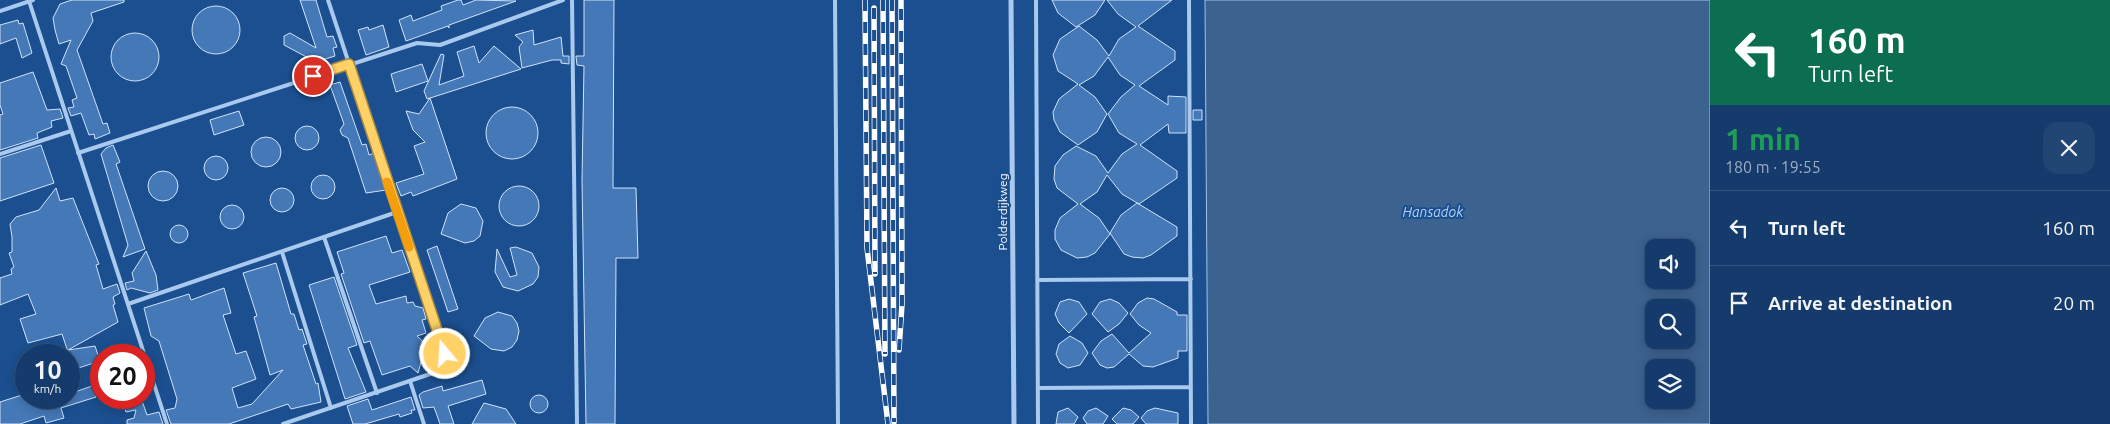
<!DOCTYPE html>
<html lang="en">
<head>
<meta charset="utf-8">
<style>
	body { margin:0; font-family:Ubuntu,sans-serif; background:#214673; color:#f1f3f6; height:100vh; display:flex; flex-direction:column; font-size:19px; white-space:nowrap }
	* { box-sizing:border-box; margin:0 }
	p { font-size:16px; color:#9dadc1 }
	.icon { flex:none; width:28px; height:28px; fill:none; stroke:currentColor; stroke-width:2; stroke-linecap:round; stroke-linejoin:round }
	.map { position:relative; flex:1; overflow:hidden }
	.panel { display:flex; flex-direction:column; background:#143b6b; width:400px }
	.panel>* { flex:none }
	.guide { background:#0b6e4f; color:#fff; overflow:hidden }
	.controls { position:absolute; left:1645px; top:239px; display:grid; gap:10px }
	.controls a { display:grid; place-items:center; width:50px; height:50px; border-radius:10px; background:#143b6b; box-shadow:0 2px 12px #0003,0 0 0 1px #33557e; font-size:25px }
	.speed { position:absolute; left:15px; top:344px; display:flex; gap:10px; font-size:25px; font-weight:700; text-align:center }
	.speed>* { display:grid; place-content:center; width:65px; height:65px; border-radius:50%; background:#143b6b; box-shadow:0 2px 12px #0003,0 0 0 1px #33557e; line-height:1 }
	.speed small { font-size:12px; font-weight:400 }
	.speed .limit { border:8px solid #d22; background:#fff; color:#111 }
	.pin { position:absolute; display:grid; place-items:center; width:42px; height:42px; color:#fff; margin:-21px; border:2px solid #fff; border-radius:50%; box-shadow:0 1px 5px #0007 }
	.me { position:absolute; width:55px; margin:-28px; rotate:342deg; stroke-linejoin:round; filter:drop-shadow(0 0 4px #0008) }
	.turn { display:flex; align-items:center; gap:18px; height:105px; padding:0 15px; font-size:22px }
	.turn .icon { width:65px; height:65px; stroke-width:2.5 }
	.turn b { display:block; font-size:35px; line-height:42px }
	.round { display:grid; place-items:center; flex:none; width:52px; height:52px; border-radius:15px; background:#214673 }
	.summary { display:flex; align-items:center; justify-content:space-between; height:85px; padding:0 15px }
	h1 { font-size:30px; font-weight:700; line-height:38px; color:#1e9e55 }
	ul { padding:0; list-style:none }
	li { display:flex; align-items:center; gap:15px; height:75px; padding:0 15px; border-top:1px solid #33557e }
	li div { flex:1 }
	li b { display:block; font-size:19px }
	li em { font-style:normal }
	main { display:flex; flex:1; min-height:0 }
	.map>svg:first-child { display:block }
</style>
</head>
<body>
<main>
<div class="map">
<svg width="1710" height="424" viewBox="0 0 1710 424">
	<rect width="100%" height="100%" fill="#1b4f8f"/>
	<!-- water -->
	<path fill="#3c6290" stroke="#9cc4f0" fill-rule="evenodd" d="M1205,0H1710V424H1208ZM1654,248H1686V280H1654ZM1654,308H1686V340H1654ZM1654,368H1686V400H1654Z"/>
	<!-- building -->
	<path fill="#4478b7" stroke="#cfe3fa" d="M72,0H124V2L91,13L93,21L77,50L103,124L107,123L110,133L95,139L94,134L89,135L81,113L71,116L68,108L74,107L72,100L77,98L66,66L61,64L71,40L59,44L55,30L53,18L60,4Z
		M300,0H316L327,37L333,36L337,47L333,48L335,56L316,62L284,45V36L290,33L316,48Z
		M458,0H461L463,5L476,0L516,1L449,25V28L448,26L406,41L399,20L411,15L413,21L442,10L441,6Z
		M584,0H614L613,188H636L638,258H616L615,424H586L582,180L584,66L577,65L576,56H584Z
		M1052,0H1105L1095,15L1076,27L1058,13Z
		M1107,0H1172L1138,26L1175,51V60L1139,86L1168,105V96L1186,97V133H1169L1168,124L1140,145L1177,171V178L1139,204L1122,194L1107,175L1097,192L1080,204L1099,218L1110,234L1095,253L1087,257L1077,258L1061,250L1055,239V230L1060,218L1078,204L1057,188L1054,179L1055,166L1063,155L1076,146L1096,156L1108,173L1122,154L1137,144L1119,133L1108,114L1121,97L1135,85L1120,75L1108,57L1094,76L1079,85L1095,97L1107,114L1097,132L1078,145L1060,132L1054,120L1053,112L1059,99L1078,84L1058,71L1053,55L1060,39L1079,26L1097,40L1109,56L1119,39L1136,27L1118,14Z
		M192 30a24 24 0 1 1 48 0a24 24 0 1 1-48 0Z
		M18,20L19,24L23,23L32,53L22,58L16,38L0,44V25Z
		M383,25L389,47L366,55L358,30L368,27L369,30Z
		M533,30L534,45L561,37L563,56H569V64L561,63V60H552L522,68L519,47L523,42L515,35Z
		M111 57a24 24 0 1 1 48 0a24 24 0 1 1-48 0Z
		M474,46L479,63L494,46L521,69L427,99L424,91L441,54L444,55L439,85L464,76L457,52Z
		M422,64L428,81L396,92L391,74Z
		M33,72L47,110L60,109L63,118L51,121L52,127L37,133L38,138L0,150V115L3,114L0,105V83Z
		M340,82L362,145L366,144L369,155L374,153L386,190L366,193L348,138L342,135L340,130L344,124L330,85Z
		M430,98L457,179L413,196L411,192L401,196L396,183L424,174L414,146L425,142L413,130L406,111L419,114Z
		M486 133a26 26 0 1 1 52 0a26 26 0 1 1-52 0Z
		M1193,110H1202V120H1193Z
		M239,111L244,125L214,135L210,120Z
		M295 138a12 12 0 1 1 24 0a12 12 0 1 1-24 0Z
		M251 152a15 15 0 1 1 30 0a15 15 0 1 1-30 0Z
		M41,145L54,183L0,201V158Z
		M113,145L120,162L116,164L145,249L123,257L128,245L101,154L106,148Z
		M204 168a12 12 0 1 1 24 0a12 12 0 1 1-24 0Z
		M148 186a15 15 0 1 1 30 0a15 15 0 1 1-30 0Z
		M311 187a12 12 0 1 1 24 0a12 12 0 1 1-24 0Z
		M499 206a20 20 0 1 1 40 0a20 20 0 1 1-40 0Z
		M56,188L60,201L73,198L99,264L96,265L103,289L117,284L120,293L113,297L115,304L113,305L118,322L68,350L95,346L100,361L69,371V355L62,334L28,343L20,319L36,314L28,294L0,305V278L12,274L11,269L14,267L9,253L12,252V237L10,224L16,217L39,210Z
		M270 200a12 12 0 1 1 24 0a12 12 0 1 1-24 0Z
		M1137,203L1177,227V236L1151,255L1143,258L1132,257L1124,254L1110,233L1121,215Z
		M461,204L476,208L483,221L480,236L474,241L465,243L441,234L448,213Z
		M220 217a12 12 0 1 1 24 0a12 12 0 1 1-24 0Z
		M170 234a9 9 0 1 1 18 0a9 9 0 1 1-18 0Z
		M386,236L392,253L402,250L410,272L369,285L376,304L406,296L407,303L413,302L415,306L423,308L426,319L422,320L426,333L417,336L429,347L430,354L428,359L421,362L418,373L410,366L382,375L370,341L364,343L341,274L344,273L337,252Z
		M437,246L458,309L448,312L427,250Z
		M516,247L532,253L539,267L538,277L533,284L518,291L503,287L495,272L497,249L510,277L517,275L510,248Z
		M146,251L156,275L158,290L150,293L131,288L127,290L125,283L134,281L132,273Z
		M276,263L291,314H294L299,330L302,329L307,344L303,345L316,384L318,383L321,402L291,409L288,404L229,424H171L166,410L175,408L177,399L159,341L151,336L144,308L189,294L191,300L224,288L231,313L223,315L236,354L246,351L256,379L232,388L238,408L252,404L283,370L270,375L254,317L257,316L243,273Z
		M334,277L357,345L348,348L366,392L345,399L309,285Z
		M1147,298L1154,299L1177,312V315H1187V351H1178V358L1153,367L1143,366L1129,354L1114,367L1107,368L1100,365L1092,353L1101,341L1112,334L1129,353L1151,333L1139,325L1130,314L1138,303Z
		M1069,299L1079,302L1087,314L1069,333L1059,323L1055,314L1060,302Z
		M1110,299L1119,303L1128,313L1119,324L1108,332L1092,314L1100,302Z
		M498,312L512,316L517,323L519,331L517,340L512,347L504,351L491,349L474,336L485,318Z
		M1070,336L1082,343L1088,353L1080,365L1068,368L1060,363L1056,354L1059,344Z
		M482,380L486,394L448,406L454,424H440L434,407L423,408L419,395L423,392L442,386L443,391Z
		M92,386L96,397L61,408L64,418L46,423L44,416L20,424H0V402L22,395L23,398H69V394Z
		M530 404a9 9 0 1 1 18 0a9 9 0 1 1-18 0Z
		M411,397L415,410H411L412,413L400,417L399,414L365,424H353L347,406L368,399L372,410Z
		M121,398H141L147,415L159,412L163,424H127V420L134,418L136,410L126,412Z
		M484,403L506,409L516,424H472Z
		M1068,408L1078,417L1074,424H1056L1058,412Z
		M1096,408L1108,416L1103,424H1087L1083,418L1088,411Z
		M1123,408L1131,410L1139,417L1133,424H1117L1112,419Z
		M1155,408L1178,413V424H1146L1141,418L1147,411Z"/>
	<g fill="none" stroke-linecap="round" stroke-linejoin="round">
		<!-- lane -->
		<path stroke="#a9c9ee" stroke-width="4" d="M572,0L577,424
			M835,0L838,424
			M1036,0L1038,424
			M1189,0L1191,424
			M29,1L167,424
			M0,11L33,0
			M78,153L417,43L440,45L563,0
			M0,154L71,131
			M324,237L377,393
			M282,252L331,408
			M1038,280L1191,279
			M128,304L397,212
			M410,381L424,424
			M1038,388L1191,387
			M283,424L433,373C442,368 444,364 445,354L328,0"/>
		<!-- street -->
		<path stroke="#a9c9ee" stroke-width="5" d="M1011,0L1014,424"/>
		<defs>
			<path id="rail" d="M865,0L867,248L888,424
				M883,0L885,354
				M892,0L894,422
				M874,8L875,274
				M899,350L902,304L901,0"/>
		</defs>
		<!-- rail casing -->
		<use href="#rail" stroke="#fff" stroke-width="5.5"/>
		<!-- rail -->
		<use href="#rail" stroke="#1b4f8f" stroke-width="4" stroke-dasharray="11" stroke-linecap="butt"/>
	</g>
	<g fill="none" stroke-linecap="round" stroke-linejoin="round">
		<defs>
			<path id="route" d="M313,76L349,64L445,354"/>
		</defs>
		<!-- route casing -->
		<use href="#route" stroke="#a68842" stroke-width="12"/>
		<!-- route -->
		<use href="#route" stroke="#ffd166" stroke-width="9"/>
		<!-- slow -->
		<path stroke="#f59e0b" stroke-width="9" d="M387,182L409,247"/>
	</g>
	<g text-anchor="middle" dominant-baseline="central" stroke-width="4" stroke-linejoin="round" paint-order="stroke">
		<!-- street labels -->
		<g font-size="12" fill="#fff" stroke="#1b4f8f">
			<text transform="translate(1002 212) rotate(-90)">Polderdijkweg</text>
		</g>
		<!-- water labels -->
		<g font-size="14" font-style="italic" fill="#b5d3f5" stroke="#1b4f8f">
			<text x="1433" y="212">Hansadok</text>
		</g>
	</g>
</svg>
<div class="controls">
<a><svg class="icon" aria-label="sound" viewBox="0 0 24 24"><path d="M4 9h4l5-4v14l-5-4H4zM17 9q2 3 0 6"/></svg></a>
<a><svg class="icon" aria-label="search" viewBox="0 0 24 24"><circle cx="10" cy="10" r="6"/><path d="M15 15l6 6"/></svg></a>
<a><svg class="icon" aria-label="layers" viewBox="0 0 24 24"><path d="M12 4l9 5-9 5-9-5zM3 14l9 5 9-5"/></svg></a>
</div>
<div class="speed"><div>10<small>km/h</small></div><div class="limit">20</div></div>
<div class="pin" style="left:313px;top:76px;background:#d93025"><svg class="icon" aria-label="arrive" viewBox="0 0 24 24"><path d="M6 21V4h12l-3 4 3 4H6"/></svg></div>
<svg class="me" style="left:445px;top:354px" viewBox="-20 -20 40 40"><circle r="17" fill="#ffd166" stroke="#fff" stroke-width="3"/><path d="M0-11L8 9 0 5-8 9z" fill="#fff"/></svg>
</div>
<section class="panel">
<div class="guide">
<div class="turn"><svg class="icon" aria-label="left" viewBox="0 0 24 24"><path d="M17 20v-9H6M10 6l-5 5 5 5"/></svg><div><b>160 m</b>Turn left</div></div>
</div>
<div class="summary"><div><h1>1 min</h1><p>180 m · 19:55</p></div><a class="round"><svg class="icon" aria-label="close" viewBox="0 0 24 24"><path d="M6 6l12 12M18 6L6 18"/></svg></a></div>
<ul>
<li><svg class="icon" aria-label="left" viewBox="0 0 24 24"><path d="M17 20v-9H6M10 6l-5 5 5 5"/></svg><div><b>Turn left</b></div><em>160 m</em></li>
<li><svg class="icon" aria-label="arrive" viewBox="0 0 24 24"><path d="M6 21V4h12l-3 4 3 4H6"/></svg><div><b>Arrive at destination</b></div><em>20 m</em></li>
</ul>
</section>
</main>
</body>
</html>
